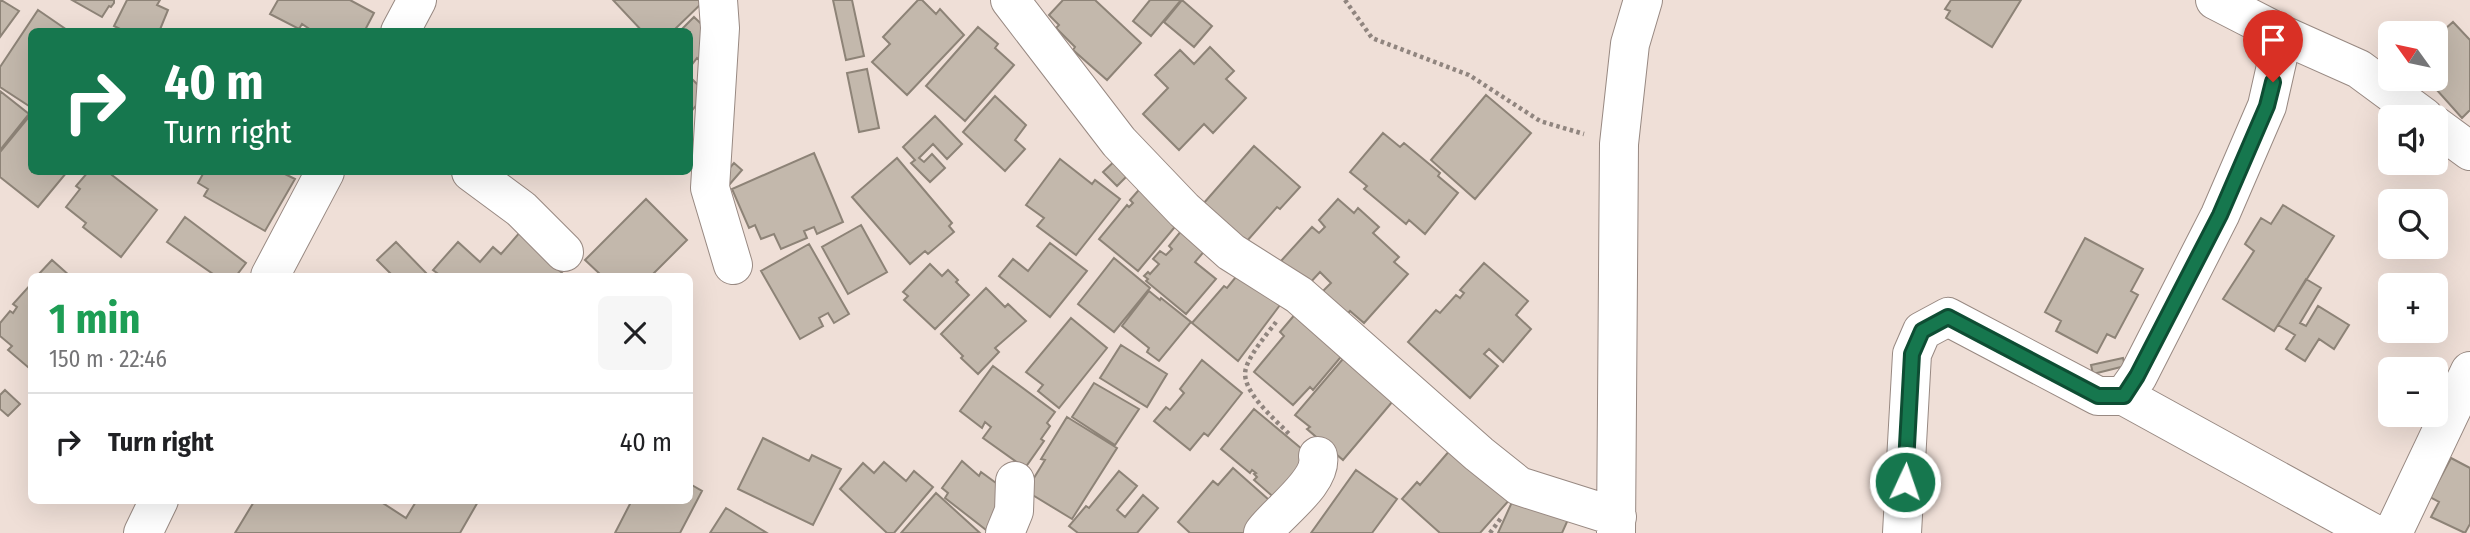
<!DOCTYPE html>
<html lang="en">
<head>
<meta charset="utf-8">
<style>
	body { margin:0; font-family:"Fira Sans Condensed",sans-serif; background:#f6f6f6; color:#202124; height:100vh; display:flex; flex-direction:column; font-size:26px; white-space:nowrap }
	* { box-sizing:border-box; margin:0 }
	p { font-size:23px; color:#757577 }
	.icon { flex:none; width:38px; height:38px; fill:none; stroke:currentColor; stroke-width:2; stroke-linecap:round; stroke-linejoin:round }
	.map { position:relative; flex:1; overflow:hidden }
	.side { position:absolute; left:28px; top:273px; width:665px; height:231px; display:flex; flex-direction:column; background:#fff; border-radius:10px; box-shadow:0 7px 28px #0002 }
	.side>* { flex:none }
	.top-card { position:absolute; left:28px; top:28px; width:665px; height:147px; border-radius:10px; box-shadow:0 7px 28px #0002; background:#16774e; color:#fff; overflow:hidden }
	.needle { width:46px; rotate:303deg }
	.controls { position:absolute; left:2378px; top:21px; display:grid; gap:14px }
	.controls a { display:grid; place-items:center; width:70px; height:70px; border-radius:10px; background:#fff; box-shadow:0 7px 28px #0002; font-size:35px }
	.pin { position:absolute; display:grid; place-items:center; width:60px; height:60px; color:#fff; margin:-72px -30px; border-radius:50% 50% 50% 0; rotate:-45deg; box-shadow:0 0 7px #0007 }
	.pin .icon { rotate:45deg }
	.me { position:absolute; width:77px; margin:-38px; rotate:3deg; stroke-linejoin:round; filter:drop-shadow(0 0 5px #0008) }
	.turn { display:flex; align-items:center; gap:24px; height:147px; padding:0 21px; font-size:32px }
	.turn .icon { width:91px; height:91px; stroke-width:2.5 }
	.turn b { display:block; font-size:49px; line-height:60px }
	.round { display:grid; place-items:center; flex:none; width:74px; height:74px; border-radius:10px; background:#f6f6f6 }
	.headline { display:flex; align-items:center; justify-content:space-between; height:119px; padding:0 21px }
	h1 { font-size:42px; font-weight:700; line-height:52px; color:#1e9e55 }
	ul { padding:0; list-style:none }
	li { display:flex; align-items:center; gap:21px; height:98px; padding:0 21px; border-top:2px solid #e0e0e0 }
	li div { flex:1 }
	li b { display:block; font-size:26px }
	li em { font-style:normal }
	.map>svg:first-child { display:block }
</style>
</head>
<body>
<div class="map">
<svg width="2470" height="533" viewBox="0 0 2470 533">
	<rect width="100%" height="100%" fill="#efdfd7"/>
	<!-- building -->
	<path fill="#c3b8ac" stroke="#8d8377" stroke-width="2" d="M1,0L19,11L0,37V2Z
		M72,0H114V3L111,7L109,6L102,17Z
		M127,0H160L157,5L168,10L159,32H126L114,26Z
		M278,0H350L374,13L364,32H314L302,24L299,29L270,14Z
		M613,0H705L672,32H643Z
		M833,0H852L864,56L846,60Z
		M918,0H922L936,14L940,9L964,35L907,95L872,62L890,44L883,37Z
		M1063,0H1095L1141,43L1107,80L1073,50L1075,47L1056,28L1059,25L1049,15Z
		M1150,0H1181L1151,36L1133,21Z
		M1182,0L1212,26L1194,47L1164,22Z
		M1951,0H2021L1992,47L1946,18L1950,11L1945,9Z
		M38,10L70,32H32V108L0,87V67Z
		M694,17L714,36L702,63L697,58L690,67V32H679Z
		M2453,22L2470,40V110L2462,118L2427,79H2436V37Z
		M978,27L998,44L995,48L1014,65L965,121L926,86Z
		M1210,47L1234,71L1226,79L1246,98L1213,133L1204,124L1179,150L1143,114L1168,88L1155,75L1180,50L1194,64Z
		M867,69L879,128L859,132L847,73Z
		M690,77L706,93L690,113Z
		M0,91L29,114L0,150Z
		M1486,95L1531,133L1475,199L1431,160Z
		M995,96L1026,125L1015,140L1025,149L1005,171L963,132Z
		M32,113V172H67L38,207L0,177V152Z
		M935,116L962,144L947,159L933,144L919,158L924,162L932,154L945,168L930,182L911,163L915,160L903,147Z
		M1383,133L1400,147L1404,143L1440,173L1438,176L1458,193L1425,234L1409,220L1406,224L1364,189L1367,186L1350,172Z
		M1254,146L1300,187L1280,209L1277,207L1239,250L1196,212Z
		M814,153L843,222L817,234L814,227L804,231L807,238L781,249L774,234L761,239L755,225L749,228L732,189Z
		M1119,157L1132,171L1117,186L1103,172Z
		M897,158L952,223L949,226L954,232L928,254L925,251L910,264L852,197Z
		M1060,159L1092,184L1095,180L1120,199L1076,255L1037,226L1044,218L1026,205Z
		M734,163L742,170L722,193L714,186Z
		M88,172H108L157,210L121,257L83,227L86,223L66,207L80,189L76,186Z
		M204,172H281L295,179L265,231L204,196L208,189L198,183Z
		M1145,183L1184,216L1138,271L1099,239L1127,205L1129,207L1133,203L1130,200Z
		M646,199L687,240L651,276H602L585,260Z
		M1338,199L1354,213L1358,208L1379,227L1373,233L1399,257L1394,262L1408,274L1364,323L1350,311L1344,318L1319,295L1331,283L1320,272L1308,285L1281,261L1312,227L1319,233L1325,227L1319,220Z
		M2283,205L2334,236L2274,331L2223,299L2254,251L2245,244L2261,218L2271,224Z
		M185,217L246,263L236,276H216L167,242Z
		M1190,220L1214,240L1195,262L1216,279L1186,314L1146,281L1148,279L1144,276L1148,272L1150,274L1159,264L1153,259L1160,251L1166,255L1172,249L1169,246Z
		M861,225L887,272L848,294L822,247Z
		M521,231L565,276H441L433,270L458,242L480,262L493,247L501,254Z
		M2085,238L2143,269L2131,291L2138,295L2115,338L2107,334L2097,353L2056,331L2061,321L2045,312Z
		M396,242L429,276H393L377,260Z
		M1050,243L1087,271L1050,317L999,276L1013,259L1028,271Z
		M809,244L849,314L834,323L828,313L819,318L823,326L800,339L761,271Z
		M1114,258L1150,288L1114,332L1078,304Z
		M52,260L70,276H37Z
		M1484,263L1528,301L1516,315L1531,329L1503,362L1489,349L1484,354L1498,366L1470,398L1408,342L1436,310L1440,313L1456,295L1460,298L1464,293L1460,290Z
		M930,264L942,276L948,270L958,280L956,282L969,295L935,329L904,300L908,296L903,292Z
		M1244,267L1283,301L1238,361L1192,323L1224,286L1227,288Z
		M2306,279L2321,288L2300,323L2306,326L2318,306L2349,325L2334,349L2319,339L2305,361L2286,349L2295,335L2278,325Z
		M32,283V365L29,368L8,350L12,346L0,336V323L10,311L13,313L17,307L13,304Z
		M986,288L1005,307L1008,304L1026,321L995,348L999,352L978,374L961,358L963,356L941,334Z
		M1149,291L1160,300L1161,298L1191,322L1159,361L1147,352L1149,348L1122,326Z
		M1297,312L1345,352L1313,390L1310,387L1293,405L1254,372L1284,336L1280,332Z
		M1071,318L1107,348L1059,408L1038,391L1043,385L1026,372Z
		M1121,345L1167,374L1147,407L1100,378Z
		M1348,353L1398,395L1343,460L1307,429L1310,427L1295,415Z
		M2123,358L2125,366L2093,374L2091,365Z
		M1202,360L1242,393L1208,436L1204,433L1190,450L1154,421L1166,407L1170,410L1184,393L1180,389Z
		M993,366L1055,412L1047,423L1050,426L1041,439L1044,441L1025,468L983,438L991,427L985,422L982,428L960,411Z
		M1094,383L1139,409L1115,445L1072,417Z
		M5,390L20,404L8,416L0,409V395Z
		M1254,409L1314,459L1278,501L1254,480L1257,477L1254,474L1256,473L1252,470L1250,473L1221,449Z
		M1067,417L1117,448L1072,519L1026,491L1045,460L1041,459Z
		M763,438L809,461L812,455L841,469L813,525L738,489Z
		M1451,449L1511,498L1480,533H1440L1402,499L1417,482L1420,485Z
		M2451,458L2470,468V524L2465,533L2431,517L2439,502L2430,497Z
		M962,461L979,476L981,472L1007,491L990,533L945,498L948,493L942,488Z
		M884,462L906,481L914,471L933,487L894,533H887L840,489L863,463L874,473Z
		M1233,468L1269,500L1250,533H1190L1178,522L1213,481L1218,485Z
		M1356,470L1397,499L1372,533H1311Z
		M1119,471L1137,486L1117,510L1125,517L1143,495L1158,508L1137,533H1078L1069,526L1086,506L1089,508Z
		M690,484L702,491L680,533H615L632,500H690Z
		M1517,491L1570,515L1562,533H1498Z
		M936,493L980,533H901Z
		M255,500H378L406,518L417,500H479L460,533H235Z
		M726,508L767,533H710Z"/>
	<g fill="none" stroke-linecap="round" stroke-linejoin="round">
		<defs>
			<path id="minor" d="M718,0L720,28L710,188L733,265
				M1010,0L1119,142L1184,210L1231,252L1299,295L1479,454L1519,486L1617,517
				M2215,0L2283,35L2359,69L2424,117
				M400,32L417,0
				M2436,126L2470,151
				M471,172L521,209L564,252
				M270,276L325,172
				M2124,396L2373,533
				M143,533L159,500
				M1005,533L1014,511L1015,481
				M1263,533C1278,512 1323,482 1318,456
				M1616,533L1619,144L1630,44L1643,0
				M1902,533L1912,354L1922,331L1948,317L2098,396H2124L2138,376L2220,215L2267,106L2283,35
				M2393,533L2470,371"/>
		</defs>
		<!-- minor casing -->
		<use href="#minor" stroke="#988982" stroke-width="40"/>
		<!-- path -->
		<path stroke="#90857f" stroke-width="4.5" stroke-dasharray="3.5 3.5" stroke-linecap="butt" d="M1345,0L1372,38L1469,75L1540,121L1584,134
			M1276,322C1267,334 1250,354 1246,368C1239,390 1275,419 1289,434
			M1490,533L1501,518"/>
		<!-- minor -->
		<use href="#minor" stroke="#fff" stroke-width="38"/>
	</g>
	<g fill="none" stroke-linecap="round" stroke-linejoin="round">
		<defs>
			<path id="route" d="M1905,482L1912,354L1922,331L1948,317L2098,396H2124L2137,376L2220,215L2267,106L2273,82"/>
		</defs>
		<!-- route casing -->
		<use href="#route" stroke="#0e4d33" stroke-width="18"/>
		<!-- route -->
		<use href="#route" stroke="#16774e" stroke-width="12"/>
	</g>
</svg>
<div class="controls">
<a><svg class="needle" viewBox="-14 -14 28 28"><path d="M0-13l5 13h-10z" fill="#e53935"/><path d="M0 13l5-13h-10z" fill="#757577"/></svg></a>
<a><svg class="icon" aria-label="sound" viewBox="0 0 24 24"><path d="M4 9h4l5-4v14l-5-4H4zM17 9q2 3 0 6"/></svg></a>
<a><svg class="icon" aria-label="search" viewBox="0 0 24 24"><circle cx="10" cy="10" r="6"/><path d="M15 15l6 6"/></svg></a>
<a>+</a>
<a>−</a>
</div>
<div class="pin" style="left:2273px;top:82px;background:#d93025"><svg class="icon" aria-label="arrive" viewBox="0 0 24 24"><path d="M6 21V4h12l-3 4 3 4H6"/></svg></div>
<svg class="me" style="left:1905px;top:482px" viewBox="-20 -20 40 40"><circle r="17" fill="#16774e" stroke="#fff" stroke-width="3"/><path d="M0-11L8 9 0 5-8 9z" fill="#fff"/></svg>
<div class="top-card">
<div class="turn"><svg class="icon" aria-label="right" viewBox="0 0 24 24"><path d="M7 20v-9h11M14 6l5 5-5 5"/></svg><div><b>40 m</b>Turn right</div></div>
</div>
<section class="side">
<div class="headline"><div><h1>1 min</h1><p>150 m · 22:46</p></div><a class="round"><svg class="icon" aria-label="close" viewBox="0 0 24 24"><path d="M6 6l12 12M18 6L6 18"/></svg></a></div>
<ul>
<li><svg class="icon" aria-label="right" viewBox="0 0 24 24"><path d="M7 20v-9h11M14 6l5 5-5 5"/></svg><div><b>Turn right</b></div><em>40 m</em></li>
</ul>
</section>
</div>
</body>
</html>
